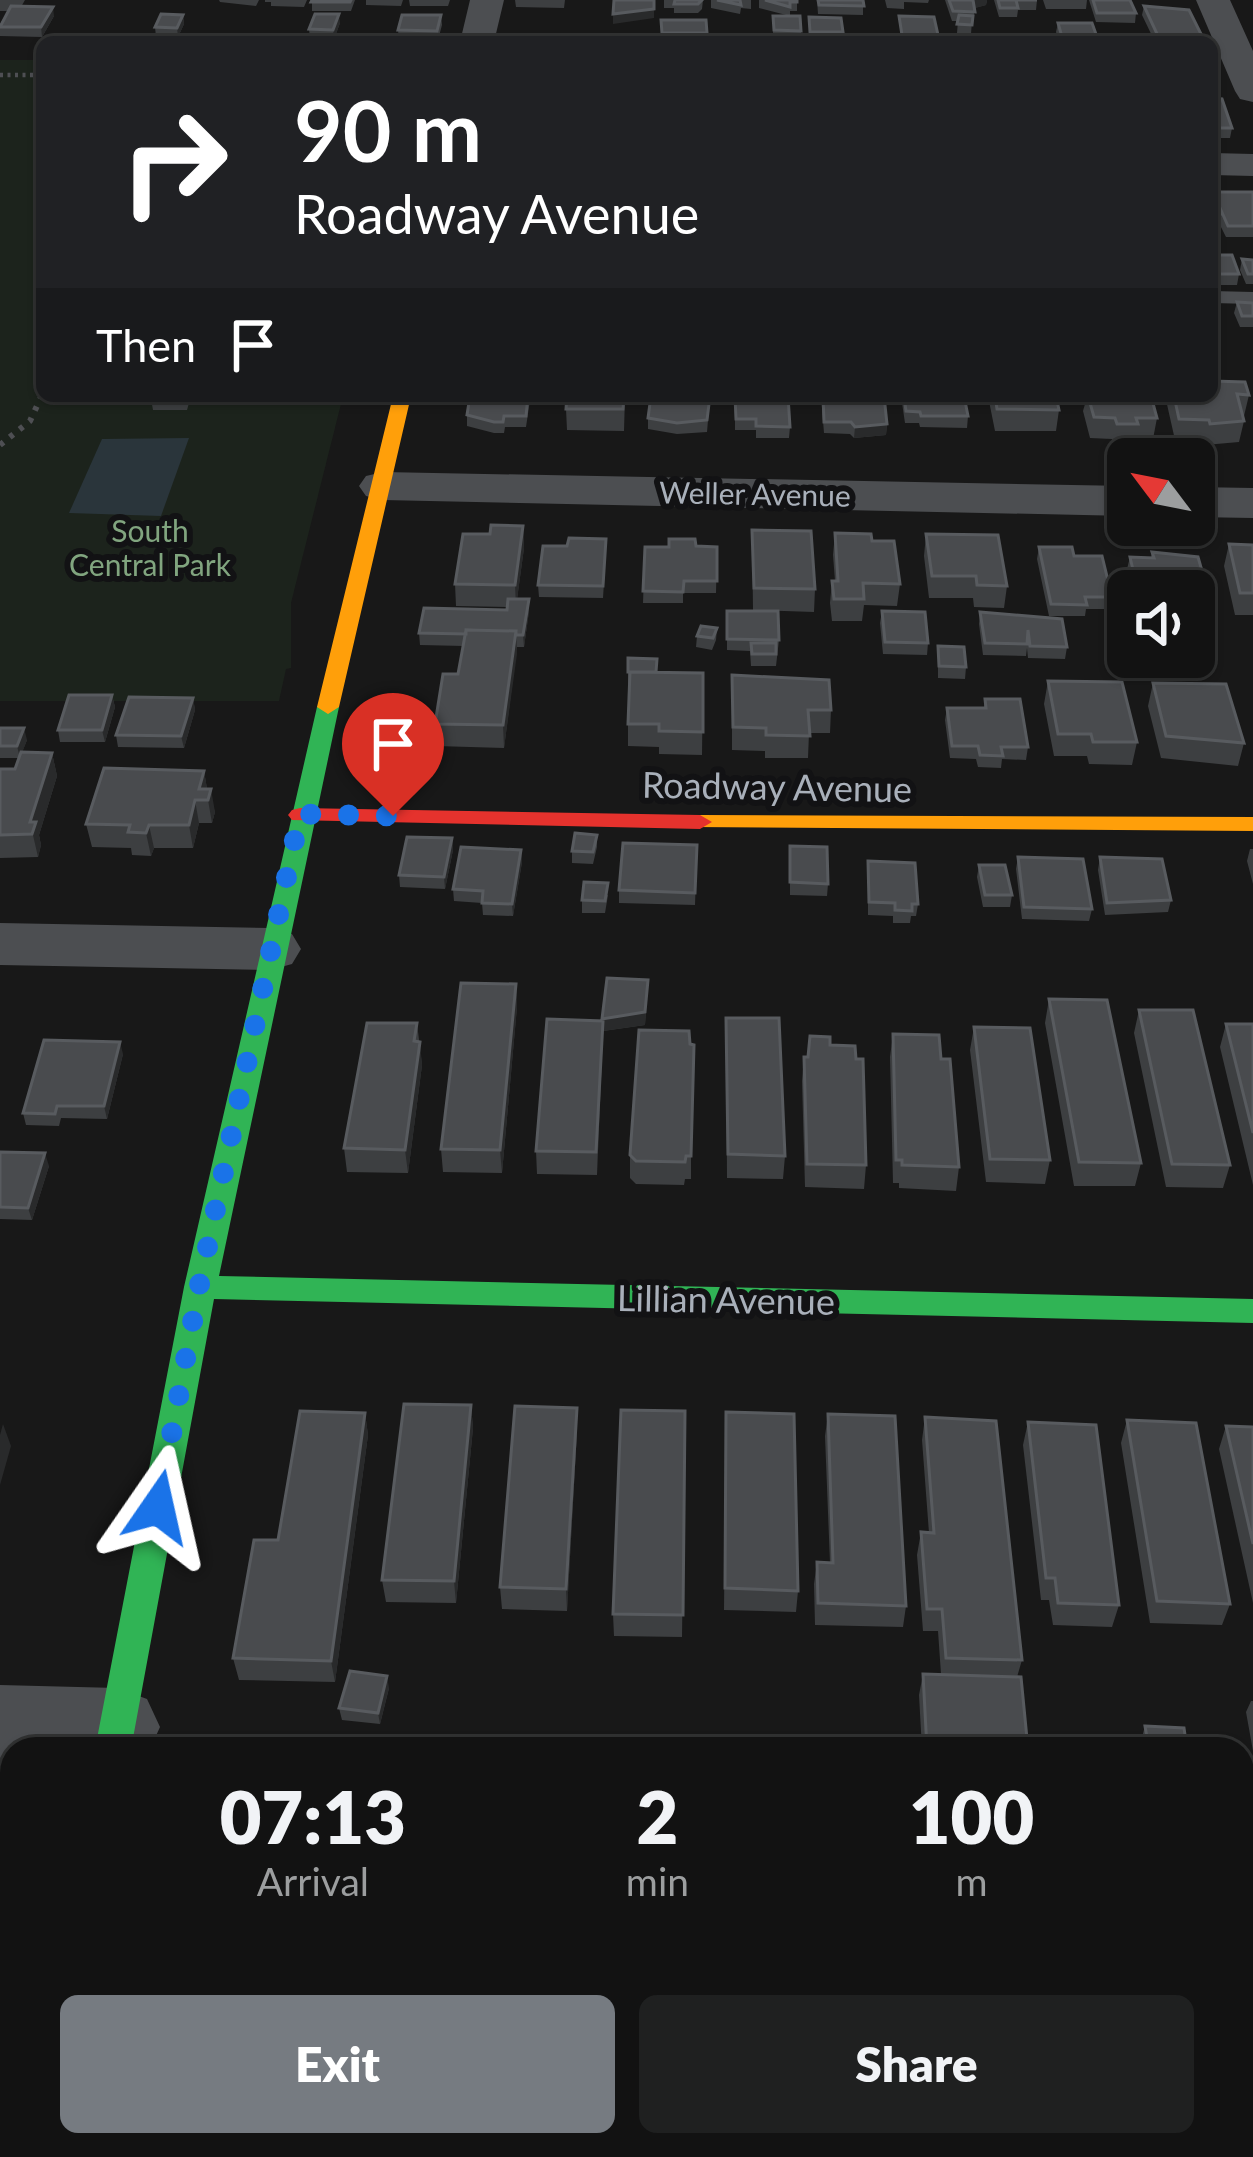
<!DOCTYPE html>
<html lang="en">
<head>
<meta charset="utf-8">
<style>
	body { margin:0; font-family:Lato,sans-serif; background:#1f2020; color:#f1f3f6; height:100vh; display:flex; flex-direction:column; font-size:45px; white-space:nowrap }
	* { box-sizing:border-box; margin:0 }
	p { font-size:39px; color:#9c9e9f }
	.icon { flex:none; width:66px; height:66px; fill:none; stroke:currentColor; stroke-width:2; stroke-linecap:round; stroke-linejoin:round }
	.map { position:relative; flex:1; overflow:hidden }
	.panel { position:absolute; left:0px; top:1737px; width:1254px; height:420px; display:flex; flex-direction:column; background:#121212; border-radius:36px 36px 0 0; box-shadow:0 3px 9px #0004,0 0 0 3px #313232 }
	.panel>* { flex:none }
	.banner { position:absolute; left:36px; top:36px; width:1182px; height:366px; border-radius:18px; box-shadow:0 3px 9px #0004,0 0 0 3px #313232; background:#202124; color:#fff; overflow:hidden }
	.needle { width:78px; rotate:302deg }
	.tools { position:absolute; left:1107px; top:438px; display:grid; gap:24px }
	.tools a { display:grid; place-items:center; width:108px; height:108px; border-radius:18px; background:#121212; box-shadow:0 3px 9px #0004,0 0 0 3px #313232; font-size:60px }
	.pin { position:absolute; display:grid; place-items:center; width:102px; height:102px; color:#fff; margin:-123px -51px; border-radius:50% 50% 50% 0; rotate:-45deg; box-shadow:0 0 12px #0007 }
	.pin .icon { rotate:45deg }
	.me { position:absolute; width:132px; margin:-66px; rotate:11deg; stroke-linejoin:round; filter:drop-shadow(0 0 9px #0008) }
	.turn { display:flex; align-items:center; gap:42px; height:252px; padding:0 60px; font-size:54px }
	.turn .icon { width:156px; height:156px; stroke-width:2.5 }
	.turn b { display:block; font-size:84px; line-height:102px }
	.then { display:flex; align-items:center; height:114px; padding:0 60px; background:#0003; gap:24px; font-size:45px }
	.eta { display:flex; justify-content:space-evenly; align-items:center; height:204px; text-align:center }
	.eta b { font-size:72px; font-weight:800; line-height:84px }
	.cta { display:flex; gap:24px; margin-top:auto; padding:24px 60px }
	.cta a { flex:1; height:138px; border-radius:18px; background:#767b81; color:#fff; font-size:48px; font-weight:800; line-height:138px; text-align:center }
	.cta a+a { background:#1f2020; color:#f1f3f6 }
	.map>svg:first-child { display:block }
</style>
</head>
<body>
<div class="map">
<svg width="1253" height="2157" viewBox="0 0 1253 2157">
	<rect width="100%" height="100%" fill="#181818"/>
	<!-- green -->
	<path fill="#1c231c" d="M0,60H42V396H343L291,603V668L286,669L279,701H0Z"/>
	<!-- water -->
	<path fill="#2a353b" d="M189,438L161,516L69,513L102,439Z"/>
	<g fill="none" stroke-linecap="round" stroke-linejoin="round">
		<!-- path-far1 -->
		<path stroke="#4e4f53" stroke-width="4.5" stroke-dasharray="3 4.5" stroke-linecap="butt" d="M0,75H42"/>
		<!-- path -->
		<path stroke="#4e4f53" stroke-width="6" stroke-dasharray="4.5 8" stroke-linecap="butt" d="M0,445L30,421L42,395"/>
		<!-- lane -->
		<path fill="#4c4e51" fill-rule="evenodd" d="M1212,291L1253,292V304L1212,303Z
			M1242,2050H1253V2098H1242Z"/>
		<!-- street -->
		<path fill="#4c4e51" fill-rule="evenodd" d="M470,0H504L494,42H460Z
			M1196,0H1230L1253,51V102L1240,99L1235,91Z
			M1212,153L1253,154V176L1212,175Z
			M383,472L1128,486V516L383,500L366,496L359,486L366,476Z
			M1194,487L1253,488V518L1194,517Z
			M0,923L270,928L292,934L301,949L292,964L270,970L0,965Z
			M0,1685L117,1688L147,1699L160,1727L150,1749H12V1764L0,1763Z
			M12,2102V2145H76L73,2157H0V2107Z"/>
		<!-- fast -->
		<path fill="#30b455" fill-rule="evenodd" d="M328,700L339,707L219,1276L1253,1299V1323L214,1299L131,1749H95L184,1287L317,707Z"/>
		<!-- slow -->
		<path fill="#ff9f0a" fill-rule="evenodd" d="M393,396H411L339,707L328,714L317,707Z
			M700,815L1253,817V831L692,827L688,822L692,817Z"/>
		<!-- jam -->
		<path fill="#e5322d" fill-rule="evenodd" d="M300,808L700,815L712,822L700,829L292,820L288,815L292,810Z"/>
	</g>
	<!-- wall -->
	<path fill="#3d3f41" d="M0,0H25L21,7L54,16L42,37L0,36V24L9,11H0Z
		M219,0H259L256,6L220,2Z
		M265,0H307L304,7L271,6V2H265Z
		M312,0H355L351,11H312Z
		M366,0H403L401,6L366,5Z
		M409,0H450L448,6H410Z
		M515,0H565L564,8L516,7Z
		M664,0H703L702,9L698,13H674V8H664Z
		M711,0H751V9L741,8L740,14L711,8Z
		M759,0H797V11H790V16L801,31V40H773V16H790L759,8Z
		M817,0H863V15L818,14Z
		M885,0H929L928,3L904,2V9L887,8Z
		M945,0H987L986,5L974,8V21H972L971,34L957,33L958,21H952Z
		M994,0H1037L1036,10H1018L1017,17H999Z
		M1043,0H1087L1086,9H1046Z
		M1089,0H1130L1136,13L1135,23L1096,22Z
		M1144,6L1202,36L1201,42H1155L1142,15Z
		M183,15L184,24L178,37H156L155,27Z
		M441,15L442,25L438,40H399L398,30Z
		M899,16L938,35L937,42H901Z
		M809,17L843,32L842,42L809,41Z
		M661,20H706L707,37L711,42H662Z
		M340,23L334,39H310L309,29Z
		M1058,23L1097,37L1096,42H1059L1056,32Z
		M1212,98L1232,128L1230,138H1212Z
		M1212,191L1213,192H1253V237H1226L1219,223L1217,233L1212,234Z
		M1212,255L1239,274L1237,285H1212Z
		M1242,259L1253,260V284H1246L1240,270Z
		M1237,302L1253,303V327H1240L1234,313Z
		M1249,395L1244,416H1242L1244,421L1239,442L1205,445V441L1175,440L1166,400L1167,396Z
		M191,396L187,410H153L151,399Z
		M625,396L624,431L567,430L566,409Z
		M710,396L707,432L677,434L648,429V418Z
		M735,396L790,427L789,438H756V430H735Z
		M821,396H884L887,424L886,435L854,438L850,434L824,433Z
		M901,396H964L968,416L967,428L920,427L919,423H905Z
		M988,396H1056L1059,410L1056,431H995Z
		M1080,396H1151L1157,418L1153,439H1135L1134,445H1113L1112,439L1090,438L1083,411L1085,404H1082Z
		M530,400L526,427H505L504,433H494L467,426V415Z
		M523,526L524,548L517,599H529V611L524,647H517L504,748L436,746L435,724L458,674L464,646L420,645L419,633L507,610V607L456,606L455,584L490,534Z
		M752,530L815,589L814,612L753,610Z
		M835,533L872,541L900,584L897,606L864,605L862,621H832L830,603L832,581H835L833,555Z
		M926,534L1007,586L1004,608L974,607L973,598H929L924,556Z
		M1229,544L1253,545V615H1235L1224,566Z
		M645,547H717L716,593H683V603H643Z
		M1039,547L1074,556L1112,597L1110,609H1086L1085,616H1049L1037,559Z
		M606,551L603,598L539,597L538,585Z
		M1152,552L1208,592L1206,604L1194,603V591H1133L1127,569L1130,557L1151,558Z
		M727,611L779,640L776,666H751L750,651L727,650Z
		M882,611L928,643L927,655L883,654L880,623Z
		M980,612L1067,647L1065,659L1028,658L1027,648L1026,656L983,655L979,624Z
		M717,628L716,640L712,650L696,647L697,636Z
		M938,646L966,667L965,679L938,678Z
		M1141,657H1167L1170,667L1167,679L1142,678L1139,664Z
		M628,658L657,672L703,673L702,755L659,754V747L628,746Z
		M732,675L831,710L830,733H809L808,758H765V751L732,750Z
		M1048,681L1137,742L1132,765L1089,764L1087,756H1054L1044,704Z
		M1153,683L1244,743L1238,766L1161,758L1148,706Z
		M112,695L115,707L105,742H60L58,730Z
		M193,698L195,710L184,748L118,747L116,735Z
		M985,699L1028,747L1026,760L1002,759L1001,768L978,767L976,759L950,758L945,720L947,708H984Z
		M0,728L27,740L22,752L52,753L57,776L39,835L41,845L38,857L0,858V769H15L19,758H0Z
		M204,771L207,789L215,812L212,823H199L193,848H154L151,856L132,855L131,848L92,847L86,824Z
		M597,835V847L593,864L572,863V851Z
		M452,838L453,850L445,889L400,887L399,875Z
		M697,845L695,905L619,903V890Z
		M790,846L828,884L827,896L790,895Z
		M1250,849H1253V884L1247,861Z
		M521,850L522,862L513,916L483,915L482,903L454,901L453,889Z
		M1018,857L1092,909L1089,921L1022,919L1016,869Z
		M1100,857L1171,900L1168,912L1105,915L1098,870Z
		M868,861L918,904L916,916H911L910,923H893V916L868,915Z
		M979,865L1012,895L1010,907H983L977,877Z
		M608,895L605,913H582V900Z
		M648,980L645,1025L603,1031L597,1175L537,1174L536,1151L602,1020Z
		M516,984L517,1007L502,1173L443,1172L441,1149Z
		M1049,999L1141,1163L1135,1186H1074L1045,1023Z
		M1139,1010L1230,1165L1223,1188L1166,1187L1134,1033Z
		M726,1018L785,1156L783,1179L727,1178Z
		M417,1023L422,1065L408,1173L347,1172L344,1148Z
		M1226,1024H1253V1185L1220,1047Z
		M974,1027L1050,1160L1045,1184L986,1182L970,1050Z
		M893,1034L941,1059L959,1167L956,1191L899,1188V1183H893L890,1057Z
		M830,1045L866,1165L864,1189L805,1187L802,1081L804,1057H808Z
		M123,1054L107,1119L61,1118L59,1126L26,1125L23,1113Z
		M0,1152L49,1166L32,1220L0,1219Z
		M630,1155L691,1156V1179H685L684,1185L636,1184L630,1178Z
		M471,1405L473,1428L456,1603L386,1602L382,1580Z
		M577,1408V1431L567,1611L502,1609L500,1587Z
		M685,1411L682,1637L614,1636L613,1614Z
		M726,1412L798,1591L796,1612L724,1610Z
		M365,1413L368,1435L335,1682L239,1680L233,1658L278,1540Z
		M828,1414L906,1606L903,1627L815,1625L814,1584L817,1562L830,1563L825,1436Z
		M925,1417L1022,1660L1017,1677L1028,1749H922L919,1695L923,1674H941L938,1631H923L917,1555L921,1532L929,1533L922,1440Z
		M1127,1420L1230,1604L1222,1625L1150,1623L1121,1443Z
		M1028,1422L1119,1605L1112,1627L1053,1625L1049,1600H1041L1023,1445Z
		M1226,1426L1253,1427V1603L1219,1449Z
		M389,1688L380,1724L342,1720L339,1708Z
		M1251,1701H1253V1751L1246,1712Z
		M1145,1726L1187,1749H1143L1142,1737Z"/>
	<!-- shaded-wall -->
	<path fill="#292a2b" d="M973,0H987L986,5L972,9Z
		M53,7L54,16L42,37L41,27Z
		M654,9V18L613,24V14Z
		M339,14L340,23L334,39L333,30Z
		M183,15L184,24L178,37L177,28Z
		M887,424L886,435L854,438L855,427Z
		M523,526L524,548L516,607L515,585Z
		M529,599V611L524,647L523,635Z
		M516,631L517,654L504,748L503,725Z
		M112,695L115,707L105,742L102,730Z
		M193,698L195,710L184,748L181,736Z
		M24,728L27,740L20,758L17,746Z
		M52,753L57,776L39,835L41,845L38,857L30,822Z
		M204,771L208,794L199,789Z
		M211,789L215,812L212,823L208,800Z
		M195,800L199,823L193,848L189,825Z
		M149,825L154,848L151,856L146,833Z
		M452,838L453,850L445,889L444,877Z
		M521,850L522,862L513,916L512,904Z
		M648,980L645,1025L603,1031L597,1175L602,1019Z
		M516,984L517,1007L502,1173L500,1150Z
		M120,1042L123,1054L107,1119L104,1106Z
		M420,1042L422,1065L408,1173L405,1150Z
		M45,1153L49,1166L32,1220L28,1208Z
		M471,1405L473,1428L456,1603L454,1581Z
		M577,1408V1431L567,1611L566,1589Z
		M365,1413L368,1435L335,1682L331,1661Z
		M3,1424L11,1446L0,1485V1435Z
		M387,1676L389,1688L380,1724L378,1713Z"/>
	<!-- building -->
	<path fill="#494b4e" stroke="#585b5f" stroke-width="3" d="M312,0H351L350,2H311Z
		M614,0H654V9L613,14Z
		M675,0H702L698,4H674Z
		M717,0H740L741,5Z
		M765,0H797V2H790V7Z
		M818,0H863L864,6L819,5Z
		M949,0H973L975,12L953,11Z
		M998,0H1037H1016L1018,8H1000Z
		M1093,0H1130L1136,13H1097Z
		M11,6L53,7L41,27H0Z
		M1144,6L1189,10L1202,36H1158Z
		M161,14L183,15L177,28L155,27Z
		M315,14H339L333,30L309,29Z
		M402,15H441L437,31L398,30Z
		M959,15L973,16L972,25L957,24Z
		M773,16H800L801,31L774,30Z
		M899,16L934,17L938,35H902Z
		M809,17L841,18L843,32H810Z
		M661,20H706L707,33H662Z
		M1058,23H1092L1097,37H1062Z
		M671,36L711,37V42H670Z
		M1212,98L1222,99L1232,128H1212Z
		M1212,191L1221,214H1212Z
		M1213,192H1253V226H1228Z
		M1212,255H1232L1239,274H1212Z
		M1242,259L1253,260V274H1248Z
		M1237,302L1253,303V316H1242Z
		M1212,381L1245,382L1249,395L1237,394L1244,421L1210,424L1209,420L1179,419L1174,396H1212Z
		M152,396H186L185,399H151Z
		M470,396H528L526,416H504L503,422H494L467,415Z
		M567,396H624L623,409H566Z
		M651,396H710L707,420L677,423L648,418Z
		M735,396H788L790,427L756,426V419H736Z
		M823,396H884L887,424L855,427L851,422H824Z
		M904,396H964L968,416H921L920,412L906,411Z
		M995,396H1056L1059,410L997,409Z
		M1088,396H1151L1157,418H1136L1138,424H1117L1115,418L1094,417Z
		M491,525L523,526L515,585L455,584L463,534H490Z
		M752,530L811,531L815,589L754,588Z
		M835,533L871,534L872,541H894L900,584L863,583L864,599H834L832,581H838Z
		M926,534L998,535L1007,586L977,585L976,576H932Z
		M569,538L606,539L603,586L538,585L543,546H567Z
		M669,539H695L696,546L717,547V581H684L683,592L643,591L645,547H669Z
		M1229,544L1253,545V593H1240Z
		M1039,547H1072L1074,556H1102L1112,597H1085L1087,605L1051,604Z
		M1152,552L1198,557L1208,592L1138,591L1130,557L1154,558Z
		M508,599H529L523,635H516V631L466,630V634L419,633L424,608L507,610Z
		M727,611H778L779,640L727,639Z
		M882,611L925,612L928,643L885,642Z
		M980,612L1062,619L1067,647L1030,646L1028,630L1027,644L985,643Z
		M701,626L717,628L713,638L697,636Z
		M466,630L516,631L503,725L435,724L443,674H458Z
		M751,643H776V654H752Z
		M938,646L964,647L966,667L939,666Z
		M1142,657H1167L1170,667L1145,666Z
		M628,658L657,659L656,672H628Z
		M630,672L703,673V732L659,731V724H628Z
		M732,675L829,680L831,710H808L810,736L766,735V728L733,727Z
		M1048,681L1122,682L1137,742H1093L1091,734H1058Z
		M1153,683L1226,684L1244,743L1166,736Z
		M69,695H112L102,730H58Z
		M129,697L193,698L181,736L116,735Z
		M985,699H1020L1028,747H1001L1003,756L980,755L978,746H952L947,708H986Z
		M0,728H24L17,746H0Z
		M21,752L52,753L30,822H36L32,834L0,835V769H15Z
		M104,768L204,771L199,789H211L208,800H195L189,825H149L146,833L128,832L130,825L86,824Z
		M575,833L597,835L593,852L572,851Z
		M407,837L452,838L444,877L399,875Z
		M623,843L697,845L695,893L619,890Z
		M790,846L827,847L828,884L790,882Z
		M461,847L521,850L512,904L482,903L483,891L453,889Z
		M1018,857L1083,859L1092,909L1024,907Z
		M1100,857L1162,859L1171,900L1107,903Z
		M868,861L915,863L918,904H912V911L895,910V903L869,902Z
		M979,865H1005L1012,895H985Z
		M584,882L608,883L605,901L582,900Z
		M607,978L648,980L645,1012L602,1019Z
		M461,983L516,984L500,1150L441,1149Z
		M1049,999L1107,1000L1141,1163L1079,1162Z
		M1139,1010H1193L1230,1165L1172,1164Z
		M726,1018H779L785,1156L728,1154Z
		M547,1019L603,1021L596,1152L536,1151Z
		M367,1023H417L414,1041L420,1042L405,1150L344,1148Z
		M1226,1024H1253V1133Z
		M974,1027L1030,1028L1050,1160L990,1159Z
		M639,1030L689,1031L690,1044L694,1045L691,1156H686L685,1162L636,1161L630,1155Z
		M893,1034L939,1035L941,1059H950L959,1167L902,1165V1160H896Z
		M810,1036L830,1037V1045L855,1046L856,1059H863L866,1165L807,1164L804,1057H808Z
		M44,1040L120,1042L104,1106H57L55,1114L23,1113Z
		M0,1152L45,1153L28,1208L0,1207Z
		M404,1404L471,1405L454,1581L382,1580Z
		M515,1406L577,1408L566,1589L500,1587Z
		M621,1410L685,1411L683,1615L613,1614Z
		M300,1411L365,1413L331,1661L233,1658L254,1540H278Z
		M726,1412L794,1414L798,1591L725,1588Z
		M828,1414L895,1416L906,1606L818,1603L817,1562L833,1563Z
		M925,1417L996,1421L1022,1660L946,1658L942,1609H927L921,1532L934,1533Z
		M1127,1420L1196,1423L1230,1604L1157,1601Z
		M1028,1422L1096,1425L1119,1605L1058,1603L1055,1578H1046Z
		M1226,1426L1253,1427V1544Z
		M350,1671L387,1676L378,1713L339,1708Z
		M923,1674L1021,1677L1028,1749H927Z
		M1145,1726L1184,1728L1187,1749H1149Z"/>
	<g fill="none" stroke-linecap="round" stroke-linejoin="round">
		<!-- route -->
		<path stroke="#1a73e8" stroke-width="21" stroke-dasharray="0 37.8" d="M158,1507L199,1287L300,814L393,816"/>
	</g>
	<g text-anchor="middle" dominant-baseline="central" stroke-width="12" stroke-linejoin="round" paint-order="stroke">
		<!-- far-street labels -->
		<g font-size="30" fill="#a9b0ba" stroke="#121214">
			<text transform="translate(755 493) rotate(1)">Weller Avenue</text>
		</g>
		<!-- far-park labels -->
		<g font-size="30" fill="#81a57f" stroke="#121214">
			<text x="150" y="530">South<tspan x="150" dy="34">Central Park</tspan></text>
		</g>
		<!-- street labels -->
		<g font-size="36" fill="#a9b0ba" stroke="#121214">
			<text transform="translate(777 786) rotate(1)">Roadway Avenue</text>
			<text transform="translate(726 1299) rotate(1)">Lillian Avenue</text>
		</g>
	</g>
</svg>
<div class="tools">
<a><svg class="needle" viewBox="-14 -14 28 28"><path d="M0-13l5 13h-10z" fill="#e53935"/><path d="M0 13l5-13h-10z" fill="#9c9e9f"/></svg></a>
<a><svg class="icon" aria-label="sound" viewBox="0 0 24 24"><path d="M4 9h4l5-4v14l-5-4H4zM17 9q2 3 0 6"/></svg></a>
</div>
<div class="pin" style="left:393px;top:816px;background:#d93025"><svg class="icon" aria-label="arrive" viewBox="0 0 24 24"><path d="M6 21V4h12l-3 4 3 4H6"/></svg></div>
<svg class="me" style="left:158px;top:1507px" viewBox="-20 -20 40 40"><path d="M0-17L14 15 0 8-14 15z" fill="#1a73e8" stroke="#fff" stroke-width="4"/></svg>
<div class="banner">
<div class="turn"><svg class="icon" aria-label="right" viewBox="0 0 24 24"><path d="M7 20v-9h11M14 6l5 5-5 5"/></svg><div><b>90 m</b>Roadway Avenue</div></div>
<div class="then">Then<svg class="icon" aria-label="arrive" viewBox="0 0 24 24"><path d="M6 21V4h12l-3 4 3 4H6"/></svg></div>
</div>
<section class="panel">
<div class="eta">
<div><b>07:13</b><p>Arrival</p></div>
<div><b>2</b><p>min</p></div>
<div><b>100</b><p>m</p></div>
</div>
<div class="cta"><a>Exit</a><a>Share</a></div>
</section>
</div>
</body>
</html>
